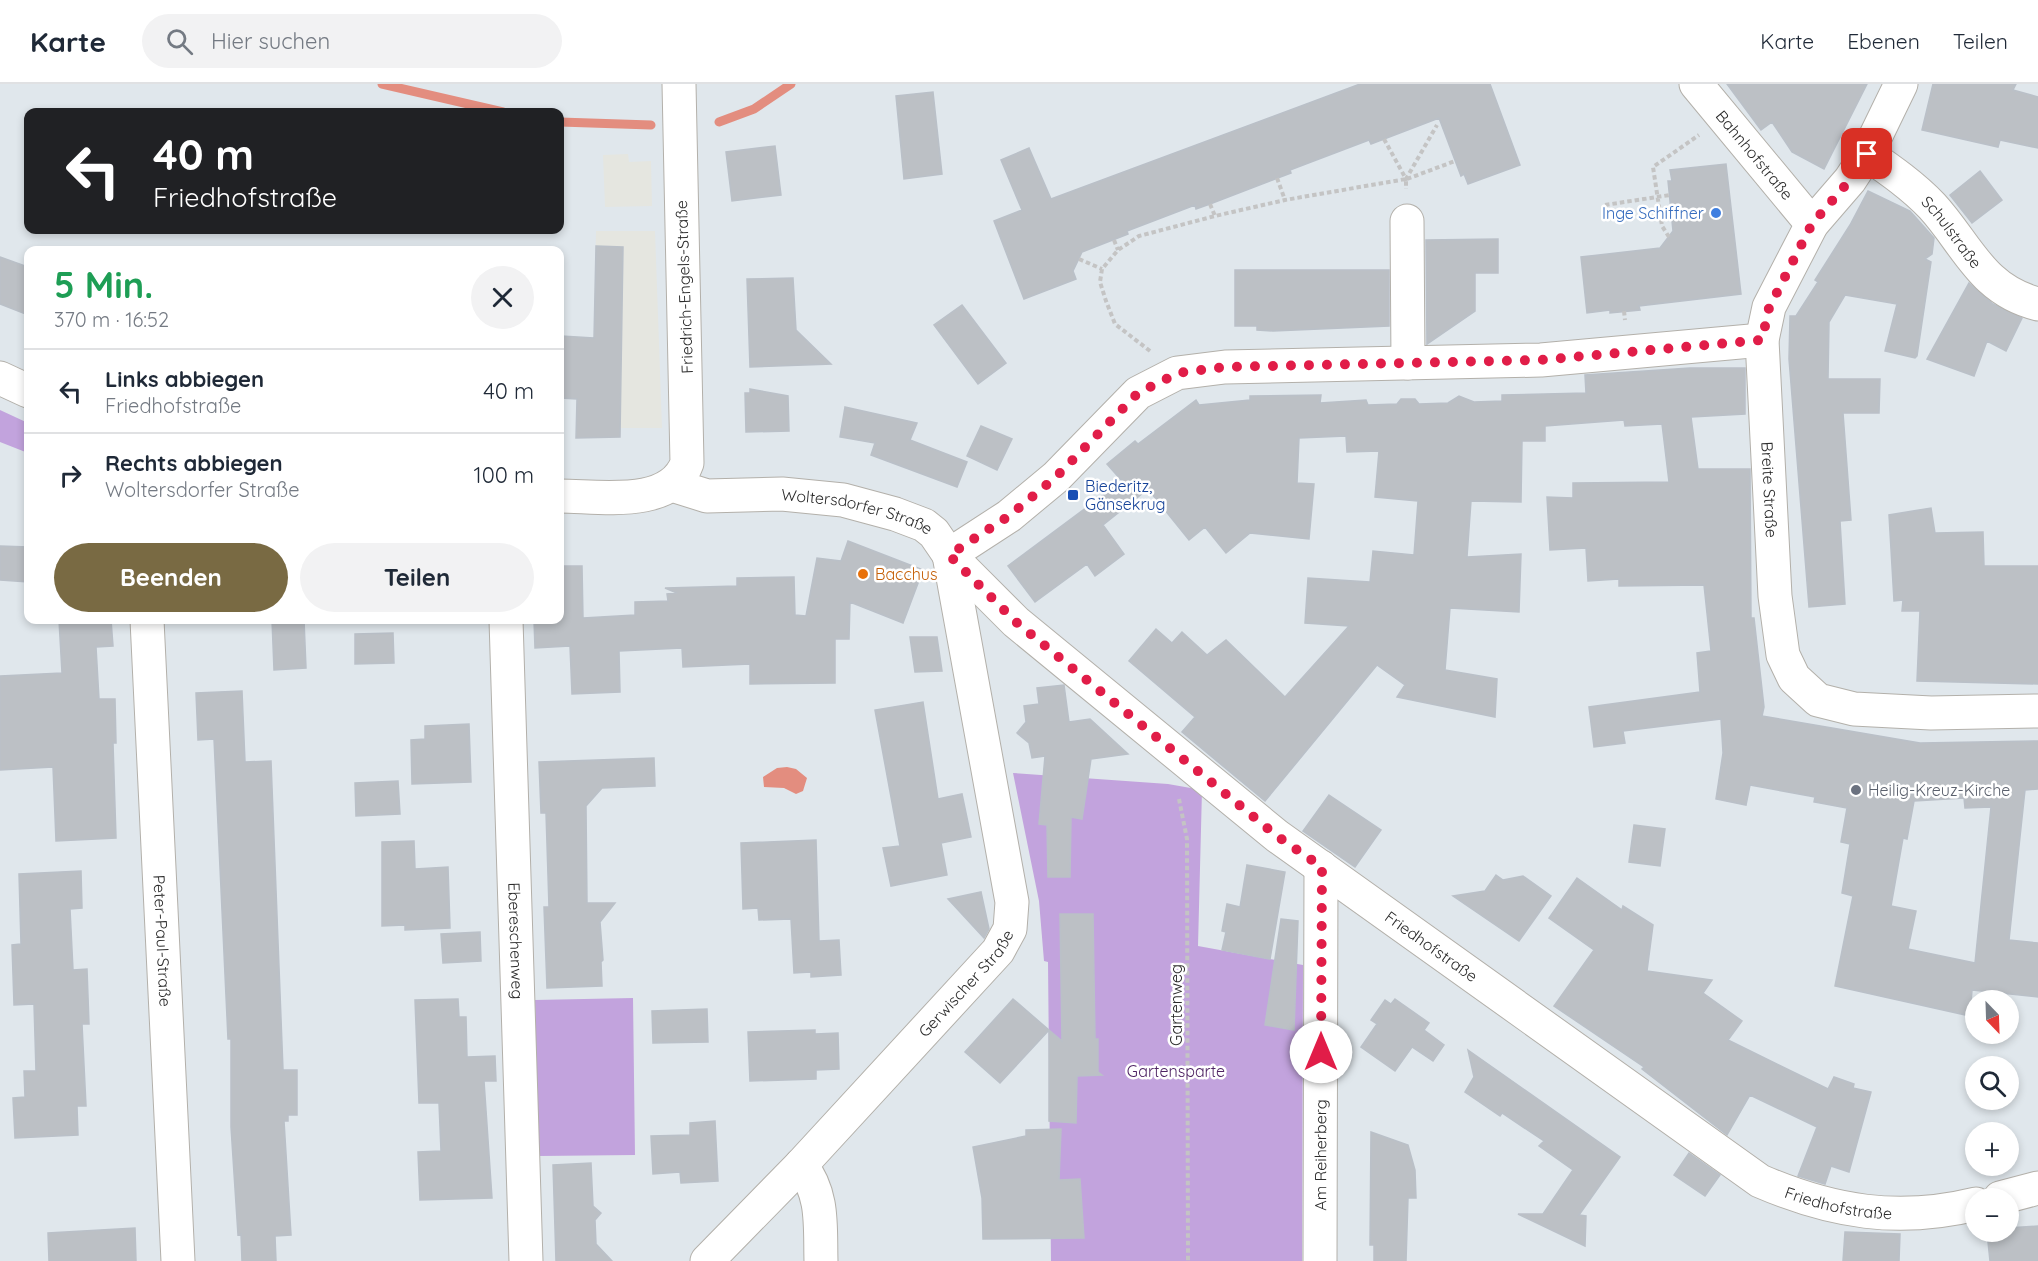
<!DOCTYPE html>
<html lang="de">
<head>
<meta charset="utf-8">
<style>
	body { margin:0; font-family:Quicksand,sans-serif; background:#f2f2f3; color:#1f2937; height:100vh; display:flex; flex-direction:column; font-size:22px; white-space:nowrap }
	* { box-sizing:border-box; margin:0 }
	p { font-size:20px; color:#747a83 }
	.icon { flex:none; width:33px; height:33px; fill:none; stroke:currentColor; stroke-width:2; stroke-linecap:round; stroke-linejoin:round }
	.map { position:relative; flex:1; overflow:hidden }
	.side { position:absolute; left:24px; top:162px; width:540px; height:378px; display:flex; flex-direction:column; background:#fff; border-radius:12px; box-shadow:0 3px 9px #0003 }
	.side>* { flex:none }
	.hud { position:absolute; left:24px; top:24px; width:540px; height:126px; border-radius:12px; box-shadow:0 3px 9px #0003; background:#202124; color:#fff; overflow:hidden }
	.needle { width:39px; rotate:157deg }
	.buttons { position:absolute; left:1965px; top:906px; display:grid; gap:12px }
	.buttons a { display:grid; place-items:center; width:54px; height:54px; border-radius:50%; background:#fff; box-shadow:0 3px 9px #0003; font-size:30px }
	.pin { position:absolute; display:grid; place-items:center; width:51px; height:51px; color:#fff; margin:-26px; border-radius:12px; box-shadow:0 3px 9px #0006 }
	.me { position:absolute; width:66px; margin:-33px; rotate:0deg; stroke-linejoin:round; filter:drop-shadow(0 0 4px #0008) }
	.turn { display:flex; align-items:center; gap:21px; height:126px; padding:0 30px; font-size:27px }
	.turn .icon { width:78px; height:78px; stroke-width:2.5 }
	.turn b { display:block; font-size:42px; line-height:51px }
	.round { display:grid; place-items:center; flex:none; width:63px; height:63px; border-radius:32px; background:#f2f2f3 }
	.overview { display:flex; align-items:center; justify-content:space-between; height:102px; padding:0 30px }
	h1 { font-size:36px; font-weight:700; line-height:45px; color:#1e9e55 }
	.primary-button { display:flex; gap:12px; margin-top:auto; padding:12px 30px }
	.primary-button a { flex:1; height:69px; border-radius:36px; background:#796a43; color:#fff; font-size:24px; font-weight:700; line-height:69px; text-align:center }
	.primary-button a+a { background:#f2f2f3; color:#1f2937 }
	ul { padding:0; list-style:none }
	li { display:flex; align-items:center; gap:18px; height:84px; padding:0 30px; border-top:2px solid #e0e1e3 }
	li div { flex:1 }
	li b { display:block; font-size:22px }
	li em { font-style:normal }
	header { display:flex; align-items:center; gap:36px; box-sizing:border-box; height:84px; padding:0 30px; background:#fff; border-bottom:2px solid #e0e1e3 }
	header strong { font-size:28px }
	nav { display:flex; gap:33px; margin-inline-start:auto; font-size:21px }
	.search { width:420px; height:54px; background:#f2f2f3; display:flex; align-items:center; gap:15px; box-sizing:border-box; padding:0 21px; border-radius:33px; color:#747a83; font-size:22px }
	.map>svg:first-child { display:block }
</style>
</head>
<body>
<header>
<strong>Karte</strong>
<div class="search"><svg class="icon" aria-label="search" viewBox="0 0 24 24"><circle cx="10" cy="10" r="6"/><path d="M15 15l6 6"/></svg>Hier suchen</div>
<nav><a>Karte</a><a>Ebenen</a><a>Teilen</a></nav>
</header>
<div class="map">
<svg width="2038" height="1177" viewBox="0 0 2038 1177">
	<rect width="100%" height="100%" fill="#e0e7ec"/>
	<!-- industrial -->
	<path fill="#e5e6e0" d="M628,70L629,78L651,77L652,122L605,123L603,71Z
		M596,147H655L662,344H592Z"/>
	<!-- green -->
	<path fill="#c2a3dd" d="M0,326L28,339V369L0,358Z
		M1013,689L1168,700L1202,706L1198,862L1303,881L1302,1177H1051L1048,878L1044,877L1039,817Z
		M633,914L635,1071L539,1072L535,916Z"/>
	<!-- water -->
	<path fill="#e38d7f" d="M787,683L796,685L807,694L803,707L796,710L784,704L764,703L763,693L777,684Z"/>
	<g fill="none" stroke-linecap="round" stroke-linejoin="round">
		<!-- stream -->
		<path stroke="#e38d7f" stroke-width="9" d="M382,0L503,28
			M560,38L651,41
			M719,38L754,25L791,0"/>
	</g>
	<!-- building -->
	<path fill="#bcc0c5" stroke="#bac0c8" stroke-width="1.5" fill-rule="evenodd" d="M1360,0H1490L1520,81L1468,100L1464,90L1461,92L1439,34L1371,60L1369,56L1311,78L1290,86L1291,89L1210,120L1196,125L1195,121L1127,147L1128,150L1082,168L1073,187L1076,195L1024,215L994,137L1022,126L1001,76L1029,64L1051,115Z
		M1727,0H1867L1824,85L1792,68L1772,38L1761,46Z
		M1933,0H2016L2013,6L2038,13V64L2000,56L1998,63L1922,46Z
		M933,8L942,90L904,95L896,12Z
		M775,62L781,111L732,117L726,68Z
		M1726,80L1741,210L1639,222L1640,226L1610,229V226L1587,229L1581,173L1660,164L1673,147L1668,97H1672L1670,86Z
		M1980,87L2002,116L1972,139L1950,111Z
		M1868,107L1910,127L1934,154L1932,170L1925,175L1931,178L1917,272L1915,274L1885,267L1897,220L1845,211L1829,238L1828,295H1880L1879,329H1843L1851,436L1840,437L1845,520L1809,523L1789,275L1790,232H1796L1818,198L1815,196L1850,141Z
		M1498,155V189H1475V227L1427,260L1426,156Z
		M596,162L623,163L620,353L576,354L577,315L561,314L562,252L594,254Z
		M0,173L28,183V231L0,220Z
		M1235,186H1389V242L1273,247L1257,246V242H1235Z
		M793,194L796,246L831,280L750,283L747,195Z
		M1969,199L1993,220L2022,234L2006,267L1987,257L1974,292L1927,275Z
		M962,221L1006,279L978,300L934,241Z
		M1690,284H1745V330L1691,333L1698,385H1750L1751,534H1754L1764,623L1762,632L1920,659L2038,657V705L2025,706L2009,856L2038,859V913L1972,906L1970,932L1835,902L1853,812L1842,809L1850,760L1841,758L1847,724L1814,718L1815,713L1750,701L1746,721L1716,715L1723,669L1721,635L1623,647L1625,659L1594,663L1589,623L1700,608L1697,569L1711,567L1704,501L1619,502V495L1588,497L1586,464L1550,466L1547,413L1573,414V399L1669,398L1662,340L1625,342L1624,336L1545,342V357H1522L1521,418L1471,417L1467,473L1521,470L1519,528L1450,524L1445,586L1497,595L1495,633L1397,613L1405,601L1377,581L1265,717L1182,648L1195,633L1129,577L1156,545L1172,559L1182,548L1207,571L1226,556L1285,613L1349,542L1305,539L1308,494L1370,498L1373,467L1414,471L1418,417L1375,413L1379,367L1347,368L1346,352L1299,354L1297,399L1314,400L1309,455L1250,449L1226,469L1205,443L1189,456L1148,405L1103,441L1124,470L1095,492L1087,480L1035,518L1008,482L1122,397L1107,380L1135,357L1138,360L1196,316L1199,321L1250,316V312L1321,311L1320,319L1366,316L1368,321L1397,320L1401,315H1415L1419,320L1448,319L1459,312L1474,318L1502,317V311L1586,309L1585,291ZM1964,714L1965,724L1991,723L1975,879L1908,865L1916,827L1891,822L1903,754L1907,755L1914,717Z
		M750,305L788,312L789,347L746,348L745,309H750Z
		M845,323L917,339L910,356L967,378L957,403L871,371L875,359L840,353Z
		M981,342L1012,355L997,386L967,372Z
		M1931,424L1935,449L1983,448L1984,482H2038V600L1917,597L1920,527H1902L1903,516L1894,517L1889,431Z
		M848,457L923,486L903,539L850,518L849,555H835V599L750,600V580L683,583L682,564L619,567L620,608L572,610L570,562L535,564L534,536H560V482H582L583,534L635,531V518L668,517L667,510L677,509L665,504L737,502V494L794,493L795,531L806,532L817,474L841,477Z
		M0,462L28,463V498L0,496Z
		M59,536H111L113,562L96,563L99,615H115L116,659H113L116,754L56,757L53,683L0,686V592L62,589Z
		M272,536H304L306,584L274,586Z
		M393,549L394,579L355,580V550Z
		M910,553H937L942,587L915,588Z
		M1064,601L1069,638L1090,635L1128,670L1091,675L1082,735L1071,733L1070,793H1048L1047,741L1039,740L1045,672L1032,674L1029,659L1017,649L1026,638L1024,622L1039,620L1037,604Z
		M242,607L245,678L271,677L283,986H297V1031H288V1037H284L291,1151L275,1152L276,1177H242L241,1150L238,1151L231,1043V955H228L214,655L198,656L196,609Z
		M923,618L938,715L962,710L971,753L941,759L947,791L891,802L883,764L900,762L875,626Z
		M469,640L471,698L412,700L411,656L425,655V642Z
		M654,674L655,702L602,704L586,722L587,819H615L600,838L603,876L601,878L602,902L547,904L544,823H549L546,729H541L539,678Z
		M398,697L400,730L356,732L355,699Z
		M1329,711L1381,746L1355,783L1303,747Z
		M1634,741L1665,745L1660,782L1629,778Z
		M816,756L819,857L839,856L841,891L811,893V888L794,889L791,835L759,836L758,824L743,825L741,759Z
		M414,757L415,785L448,783L450,844L405,846V841L382,842V758Z
		M1247,781L1285,788L1270,875L1222,866L1226,848L1222,847L1227,820L1240,823Z
		M81,787L82,824L70,825L73,886L87,885L89,940H82L86,1022H77L78,1051L15,1054L13,1014L25,1013L24,987H36L34,920L14,921L12,861L21,860L19,790Z
		M1496,791L1503,796L1523,792L1551,812L1519,857L1453,812L1485,807Z
		M1577,794L1622,826L1623,822L1653,841L1647,887L1712,896L1703,909L1742,937L1728,956L1828,1005L1834,993L1854,1000L1853,1004L1871,1008L1849,1088L1831,1082L1825,1100L1798,1092L1817,1043L1750,1011L1727,1051L1642,985L1644,983L1554,922L1594,866L1549,834Z
		M981,808L989,845L984,854L948,815Z
		M1060,830H1093L1095,955H1098V988L1102,991L1077,992L1076,1039L1049,1037V946L1062,957Z
		M1281,835L1298,837L1294,946L1265,941Z
		M480,848L481,877L443,879L441,850Z
		M458,915L459,933H466L467,973L495,972L496,997H484L492,1114L420,1116L418,1068L441,1067L439,1019H419L415,916Z
		M1013,915L1049,946L1000,999L965,968Z
		M1395,915L1429,939L1424,946L1444,961L1433,977L1412,963L1395,987L1361,963L1377,940L1371,936L1385,916L1391,920Z
		M707,925L708,958L653,959L652,927Z
		M815,946V950L838,949L839,985L816,986V995L750,997L748,948Z
		M1468,966L1620,1073L1579,1131L1586,1132L1585,1162L1518,1130H1543L1573,1086L1539,1062L1544,1057L1502,1029L1500,1032L1465,1008L1474,993Z
		M715,1037L718,1097L681,1099L680,1088L653,1090L651,1052L690,1051V1039Z
		M1061,1045L1059,1096L1080,1095L1084,1154L983,1155L982,1114L973,1063L1026,1052V1046Z
		M1371,1048L1408,1061L1415,1086L1416,1114H1408L1406,1177H1374V1161H1370Z
		M1689,1069L1720,1091L1705,1112L1674,1091Z
		M591,1079L593,1122L601,1129L595,1136L596,1160L612,1177H556L553,1081Z
		M2038,1142V1177H1990L1987,1148H2008V1144Z
		M135,1144L136,1177H49L48,1149Z
		M1845,1148L1900,1150L1899,1177H1843Z"/>
	<g fill="none" stroke-linecap="round" stroke-linejoin="round">
		<defs>
			<g id="minor">
				<path id="s1" d="M1696,0L1812,140"/>
				<path id="s2" d="M1901,0L1867,70L1850,96L1812,140L1769,223L1762,256L1775,512L1783,571L1794,594L1818,616L1854,625L1931,629L2038,627"/>
				<path id="s3" d="M1867,70C1890,86 1913,102 1932,122C1967,160 1981,206 2038,220"/>
				<path d="M1407,137L1408,279"/>
				<path d="M0,294L28,307"/>
				<path id="s4" d="M672,401L707,412L782,410L843,416L895,430L924,441L934,449L949,471L1009,432L1056,393L1138,309L1177,289L1225,283L1541,276L1762,256"/>
				<path d="M560,412C599,412 671,425 687,379L679,0"/>
				<path id="s5" d="M949,471L1016,538L1277,752L1760,1097C1832,1128 1898,1139 1976,1120"/>
				<path id="s6" d="M147,536L178,1177"/>
				<path id="s7" d="M506,536L526,1177"/>
				<path d="M801,1081C824,1111 820,1141 821,1177"/>
				<path d="M2000,1114L2038,1104"/>
				<path id="s8" d="M707,1177L801,1081L998,867L1010,845L1012,818L949,471"/>
				<path id="s9" d="M1320,1177L1321,783"/>
			</g>
		</defs>
		<!-- minor casing -->
		<use href="#minor" stroke="#b3b0aa" stroke-width="35"/>
		<!-- path -->
		<path stroke="#c4c4c4" stroke-width="4" stroke-dasharray="4.5 3" stroke-linecap="butt" d="M1384,55L1406,95L1437,41
			M1277,94L1285,116
			M1407,95L1455,77
			M1210,120L1215,132
			M1605,121L1670,111
			M1669,153L1662,142L1653,83L1699,51
			M1114,156L1118,166
			M1079,175L1102,185
			M1624,227L1625,236
			M1150,267L1115,240L1106,217L1100,198L1102,185L1118,166L1139,152L1215,132L1285,116L1406,95V105
			M1179,715L1187,755L1188,1177"/>
		<!-- minor -->
		<use href="#minor" stroke="#fff" stroke-width="33"/>
	</g>
	<g fill="none" stroke-linecap="round" stroke-linejoin="round">
		<!-- route -->
		<path stroke="#e11d48" stroke-width="10" stroke-dasharray="0 18" d="M1321,968L1322,783L1277,752L1016,538L949,471L1009,432L1056,393L1138,309L1178,289L1225,283L1541,276L1762,256L1769,224L1812,140L1850,96L1867,70"/>
	</g>
	<!-- markers -->
	<circle fill="#3f7fe0" stroke="#fff" stroke-width="2" cx="1716" cy="129" r="6"/>
	<rect fill="#1a4fb4" stroke="#fff" stroke-width="2" x="1067" y="405" width="12" height="12" rx="3"/>
	<circle fill="#e8710a" stroke="#fff" stroke-width="2" cx="863" cy="490" r="6"/>
	<circle fill="#6b7280" stroke="#fff" stroke-width="2" cx="1856" cy="706" r="6"/>
	<g text-anchor="middle" dominant-baseline="central" stroke-width="5" stroke-linejoin="round" paint-order="stroke">
		<!-- street labels -->
		<g font-size="16" fill="#2c2c2c" stroke="#fff">
			<text stroke="none"><textPath href="#s1" startOffset="92">Bahnhofstraße</textPath></text>
			<text stroke="none"><textPath href="#s3" startOffset="116">Schulstraße</textPath></text>
			<text transform="translate(684 203) rotate(-92)">Friedrich-Engels-Straße</text>
			<text stroke="none"><textPath href="#s2" startOffset="444">Breite Straße</textPath></text>
			<text stroke="none"><textPath href="#s4" startOffset="189">Woltersdorfer Straße</textPath></text>
			<text stroke="none"><textPath href="#s6" startOffset="321">Peter-Paul-Straße</textPath></text>
			<text stroke="none"><textPath href="#s7" startOffset="321">Ebereschenweg</textPath></text>
			<text stroke="none"><textPath href="#s5" startOffset="622">Friedhofstraße</textPath></text>
			<text stroke="none"><textPath href="#s8" startOffset="380">Gerwischer Straße</textPath></text>
			<text transform="translate(1176 921) rotate(-90)">Gartenweg</text>
			<text stroke="none"><textPath href="#s9" startOffset="106">Am Reiherberg</textPath></text>
			<text stroke="none"><textPath href="#s5" startOffset="1108">Friedhofstraße</textPath></text>
		</g>
		<!-- shop labels -->
		<g font-size="16" fill="#366cbe" stroke="#fff" text-anchor="end">
			<text x="1704" y="129">Inge Schiffner</text>
		</g>
		<!-- transit labels -->
		<g font-size="16" fill="#164399" stroke="#fff" text-anchor="start">
			<text x="1085" y="402">Biederitz,<tspan x="1085" dy="18">Gänsekrug</tspan></text>
		</g>
		<!-- food labels -->
		<g font-size="16" fill="#c56008" stroke="#fff" text-anchor="start">
			<text x="875" y="490">Bacchus</text>
		</g>
		<!-- worship labels -->
		<g font-size="16" fill="#5b616d" stroke="#fff" text-anchor="start">
			<text x="1868" y="706">Heilig-Kreuz-Kirche</text>
		</g>
		<!-- park labels -->
		<g font-size="16" fill="#4e2363" stroke="#fff">
			<text x="1176" y="987">Gartensparte</text>
		</g>
	</g>
</svg>
<div class="buttons">
<a><svg class="needle" viewBox="-14 -14 28 28"><path d="M0-13l5 13h-10z" fill="#e53935"/><path d="M0 13l5-13h-10z" fill="#747a83"/></svg></a>
<a><svg class="icon" aria-label="search" viewBox="0 0 24 24"><circle cx="10" cy="10" r="6"/><path d="M15 15l6 6"/></svg></a>
<a>+</a>
<a>−</a>
</div>
<div class="pin" style="left:1867px;top:70px;background:#d93025"><svg class="icon" aria-label="arrive" viewBox="0 0 24 24"><path d="M6 21V4h12l-3 4 3 4H6"/></svg></div>
<svg class="me" style="left:1321px;top:968px" viewBox="-20 -20 40 40"><circle r="19" fill="#fff"/><path d="M0-13L10 11 0 6-10 11z" fill="#e11d48"/></svg>
<div class="hud">
<div class="turn"><svg class="icon" aria-label="left" viewBox="0 0 24 24"><path d="M17 20v-9H6M10 6l-5 5 5 5"/></svg><div><b>40 m</b>Friedhofstraße</div></div>
</div>
<section class="side">
<div class="overview"><div><h1>5 Min.</h1><p>370 m · 16:52</p></div><a class="round"><svg class="icon" aria-label="close" viewBox="0 0 24 24"><path d="M6 6l12 12M18 6L6 18"/></svg></a></div>
<ul>
<li><svg class="icon" aria-label="left" viewBox="0 0 24 24"><path d="M17 20v-9H6M10 6l-5 5 5 5"/></svg><div><b>Links abbiegen</b><p>Friedhofstraße</p></div><em>40 m</em></li>
<li><svg class="icon" aria-label="right" viewBox="0 0 24 24"><path d="M7 20v-9h11M14 6l5 5-5 5"/></svg><div><b>Rechts abbiegen</b><p>Woltersdorfer Straße</p></div><em>100 m</em></li>
</ul>
<div class="primary-button"><a>Beenden</a><a>Teilen</a></div>
</section>
</div>
</body>
</html>
